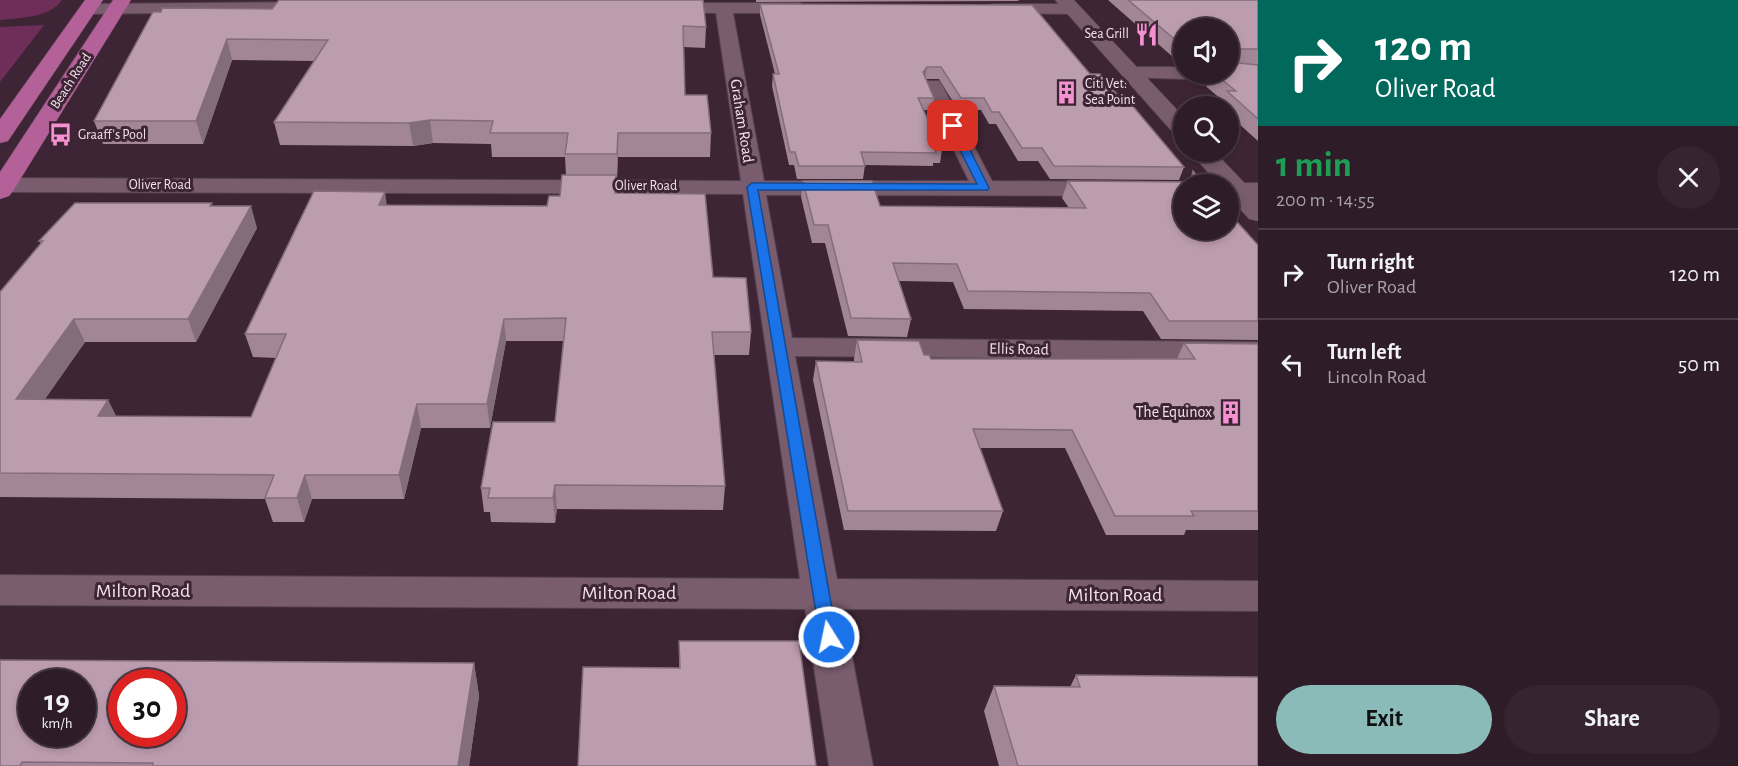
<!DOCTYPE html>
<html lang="en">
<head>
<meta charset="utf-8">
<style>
	body { margin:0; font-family:"Alegreya Sans",sans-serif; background:#362530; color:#f1f3f6; height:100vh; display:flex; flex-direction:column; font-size:22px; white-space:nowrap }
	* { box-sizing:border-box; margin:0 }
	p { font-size:20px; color:#a7a1a8 }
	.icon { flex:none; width:33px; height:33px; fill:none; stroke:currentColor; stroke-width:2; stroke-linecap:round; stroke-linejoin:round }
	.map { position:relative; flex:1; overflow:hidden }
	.panel { display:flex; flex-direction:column; background:#2e1c28; width:480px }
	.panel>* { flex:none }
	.banner { background:#00695c; color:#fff; overflow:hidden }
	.controls { position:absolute; left:1173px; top:18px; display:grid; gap:12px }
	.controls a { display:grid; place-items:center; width:66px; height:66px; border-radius:50%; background:#2e1c28; box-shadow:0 3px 9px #0003,0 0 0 2px #493a45; font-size:30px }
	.speed { position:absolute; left:18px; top:669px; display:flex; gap:12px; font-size:30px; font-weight:700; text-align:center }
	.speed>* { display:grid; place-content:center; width:78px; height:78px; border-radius:50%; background:#2e1c28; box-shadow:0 3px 9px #0003,0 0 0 2px #493a45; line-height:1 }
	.speed small { font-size:15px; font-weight:400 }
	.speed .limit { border:9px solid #d22; background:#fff; color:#111 }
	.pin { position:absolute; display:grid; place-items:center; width:51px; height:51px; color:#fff; margin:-26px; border-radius:12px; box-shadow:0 3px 9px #0006 }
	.me { position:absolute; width:66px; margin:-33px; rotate:350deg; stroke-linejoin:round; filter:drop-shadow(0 0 4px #0008) }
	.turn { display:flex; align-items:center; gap:21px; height:126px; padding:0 18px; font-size:27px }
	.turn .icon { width:78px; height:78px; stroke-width:2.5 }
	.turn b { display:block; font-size:42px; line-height:51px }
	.round { display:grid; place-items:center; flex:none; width:63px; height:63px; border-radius:32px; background:#362530 }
	.overview { display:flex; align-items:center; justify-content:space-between; height:102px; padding:0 18px }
	h1 { font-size:36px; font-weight:600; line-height:45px; color:#1e9e55 }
	.cta { display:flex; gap:12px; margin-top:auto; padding:12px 18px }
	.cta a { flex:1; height:69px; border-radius:36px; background:#8bbbb9; color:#111; font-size:24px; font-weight:600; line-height:69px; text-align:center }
	.cta a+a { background:#362530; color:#f1f3f6 }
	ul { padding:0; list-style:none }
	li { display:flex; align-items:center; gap:18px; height:90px; padding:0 18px; border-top:2px solid #493a45 }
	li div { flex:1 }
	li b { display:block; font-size:22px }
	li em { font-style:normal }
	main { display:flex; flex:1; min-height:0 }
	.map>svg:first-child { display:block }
</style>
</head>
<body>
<main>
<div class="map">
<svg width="1258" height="766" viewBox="0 0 1258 766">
	<rect width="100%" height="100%" fill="#3e2535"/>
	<!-- green -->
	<path fill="#6f2d5a" d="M0,0H62C50,18 19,18 0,20Z
		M44,25L0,82V27Z"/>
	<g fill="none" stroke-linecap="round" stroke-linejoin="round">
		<defs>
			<path id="minor" d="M314,2L322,7L320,11L88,14L80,9L88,4Z
				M665,3H800L808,8L800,13H733L764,181H969L922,85L925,81H939L942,85L992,181L1184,182L1192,184H1184V196L766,195L792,338L1258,342V360L795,356L837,579L1258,581V611L843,609L873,766H829L805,609L0,605V575L800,579L743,194L0,192V178L741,181L716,13L659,12L657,8Z
				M995,4H1073L1081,9L1073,14L989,13L987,9L989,5Z
				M1131,67H1184V74H1193L1191,77L1184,79L1124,77L1121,73L1124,69Z
				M1228,183H1258V197H1228V184H1222Z"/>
			<path id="secondary" d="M1055,0H1074L1184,117V138L1176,136Z
				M1190,152H1215L1258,197V221L1249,219L1228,196V184H1218Z"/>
			<path id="primary" d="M85,0H103L8,141L0,143V119Z
				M113,0H131L13,191L9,196L0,199V172Z"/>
		</defs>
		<!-- minor casing -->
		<use href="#minor" stroke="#55414e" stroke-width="2"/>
		<!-- secondary casing -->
		<use href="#secondary" stroke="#55414e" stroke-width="1"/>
		<!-- primary casing -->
		<use href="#primary" stroke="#55414e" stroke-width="1"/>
		<!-- minor -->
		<use href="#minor" fill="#795c6e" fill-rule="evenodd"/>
		<!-- secondary -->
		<use href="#secondary" fill="#795c6e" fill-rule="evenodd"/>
		<!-- primary -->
		<use href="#primary" fill="#b46099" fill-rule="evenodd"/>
	</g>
	<!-- wall -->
	<path fill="#a28696" d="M756,0H1020L1017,1L756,2Z
		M1108,0H1258V64H1246L1258,65V141L1228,114V106H1221L1223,101L1194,76V74H1228V28H1184V65H1182Z
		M760,4L1090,74L1120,98L1184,167L1179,180L1050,179L1038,161H1018L996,124H989L981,110H958L939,79H926L934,98L932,110H923L942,150L940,163H933V166L865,165L863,179H797L794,165H789L772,86L773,74H775L760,15Z
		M272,9L706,27L705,48L684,47L685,95L711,133L710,157H618L617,178H616V193L713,277L751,332L749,355H714L725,486L723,510L557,509L555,523L491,522L490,512H484L481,488L555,422L564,341H506L490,428H421L404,499H312L304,522H273L265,499L0,497V292L41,244L39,241L213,206L257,228L196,342H85L45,399L108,400L116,416L251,417L276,358L253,357L245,334L387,205L547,206L560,196L566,175L565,157H492L491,144L433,143L413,146L280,145L274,122L314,61L232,60L203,144H103L94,121Z
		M1193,171L1258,245V340L1161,339L1143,311L964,309L953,282L899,281L911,319L907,337L848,336L825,243H812L801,197L803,181L880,206L1069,208L1062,198L1068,181L1189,182Z
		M857,340L924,355L931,359H1177L1184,343L1258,344V530H1186L1184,535H1106L1065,448H980L1003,511L996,531L844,530L813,380L816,361L854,362V359Z
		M679,641L816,766L679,668Z
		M474,663L479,696L469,766H0Z
		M1076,675L1258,766H999L984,711L994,686L1070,687Z"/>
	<!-- shaded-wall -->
	<path fill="#846d7a" d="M227,39L232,60L203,144L196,121Z
		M927,67L925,79L923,72Z
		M430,120L433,143L413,146L409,123Z
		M618,133V157L617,178V154Z
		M385,192L388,213L379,205Z
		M251,206L257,228L196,342L188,319Z
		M74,319L85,342L28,423L16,399Z
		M504,319L506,341L490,428L487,404Z
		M108,400L119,423L98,416Z
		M417,404L421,428L404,499L399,475Z
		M305,475L312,499L304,522L297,498Z
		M555,485L557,509L555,523L553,498Z
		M474,663L479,696L469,766H458Z"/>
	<!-- building -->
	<path fill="#bc9caf" stroke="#846d7a" stroke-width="1.5" fill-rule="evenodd" d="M279,0H703L706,27L683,26L685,95H707L711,133H618L617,154H565L568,133H490L493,121L430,120L409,123L274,122L328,40L227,39L196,121H94L153,12H161L162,8L272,9Z
		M1128,0H1258V49H1234L1232,57H1228V28H1184V47Z
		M760,4L1032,5L1090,74H1100L1120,98H1126L1184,167L1054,166L1042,148H1022L999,112H992L984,98H961L941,67H927L923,72L934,98H918L942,150H935L936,153L861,152L865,166H799L795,152H790L773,74H779Z
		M1228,62L1258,65V119L1227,91H1236L1215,74H1228Z
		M1193,171L1204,184H1184V230H1228V212L1258,245V321H1169L1150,293L968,291L957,264L893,263L911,319L851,318L828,225H814L803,181H872L880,206L1086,208L1068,181L1191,182Z
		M562,175H616L615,193L705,194L713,277L746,278L751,332H712L725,486L555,485L553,498H488L490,488H481L493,422H555L566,318L504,319L487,404H417L399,475H305L297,498H265L274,475L0,473V292L43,241H39L75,203H212L210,206H251L188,319H74L16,399L108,400L98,416L251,417L286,334H245L314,191L385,192L379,205L547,206L549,196H560Z
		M857,340L919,341L924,355H929L931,359H1195L1184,343L1258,344V511H1191L1194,516H1115L1072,430L973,429L1003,511H848L816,361L862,362Z
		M679,641H799L816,766H578L583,667L680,668Z
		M0,660L474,663L458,766H152L153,763L22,762L20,766H0ZM32,682H82V734H32ZM122,682H172V734H122Z
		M1076,675L1258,677V766H1018L994,686L1080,687Z"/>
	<!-- route -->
	<path fill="#1a73e8" stroke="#114b97" stroke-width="1.5" d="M953,123L958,126L989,188L988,190H758L837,637L835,643L829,645L822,643L820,637L747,187L752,183L977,184L948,126Z"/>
	<!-- icons -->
	<defs>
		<symbol id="restaurant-bare" viewBox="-9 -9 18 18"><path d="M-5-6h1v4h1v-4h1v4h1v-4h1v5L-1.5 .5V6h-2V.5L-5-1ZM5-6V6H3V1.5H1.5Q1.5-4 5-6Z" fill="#f590d1" stroke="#3e2535" stroke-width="2.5" paint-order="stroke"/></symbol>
		<symbol id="building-bare" viewBox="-9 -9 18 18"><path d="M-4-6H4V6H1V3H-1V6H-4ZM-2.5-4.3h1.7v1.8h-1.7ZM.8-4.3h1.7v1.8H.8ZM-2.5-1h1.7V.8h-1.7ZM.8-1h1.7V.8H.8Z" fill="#f590d1" stroke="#3e2535" stroke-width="2.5" paint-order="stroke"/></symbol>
		<symbol id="bus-bare" viewBox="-9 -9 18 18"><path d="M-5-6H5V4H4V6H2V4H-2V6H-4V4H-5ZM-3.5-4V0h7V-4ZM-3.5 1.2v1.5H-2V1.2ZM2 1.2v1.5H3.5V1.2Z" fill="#f590d1" stroke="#3e2535" stroke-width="2.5" paint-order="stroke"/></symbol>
	</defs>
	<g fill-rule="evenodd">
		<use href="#restaurant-bare" x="1130" y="18" width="33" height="33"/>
		<use href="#building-bare" x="1050" y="76" width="33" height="33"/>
		<use href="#bus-bare" x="44" y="118" width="33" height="33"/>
		<use href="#building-bare" x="1214" y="396" width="33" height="33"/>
	</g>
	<g text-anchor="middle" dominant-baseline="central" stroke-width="6" stroke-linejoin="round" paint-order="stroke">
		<!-- far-poi labels -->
		<g font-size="14" fill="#f2e1eb" stroke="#3e2535" text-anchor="start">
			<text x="1129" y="34" text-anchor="end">Sea Grill</text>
			<text x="1085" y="84">Citi Vet:<tspan x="1085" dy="16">Sea Point</tspan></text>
			<text x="78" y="135">Graaff's Pool</text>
		</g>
		<!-- far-street labels -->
		<g font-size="14" fill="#f2e1eb" stroke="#3e2535">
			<text transform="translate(71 81) rotate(-57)">Beach Road</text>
			<text x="160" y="185">Oliver Road</text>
			<text x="646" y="186">Oliver Road</text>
		</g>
		<!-- street labels -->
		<g font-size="16" fill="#f2e1eb" stroke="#3e2535">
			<text transform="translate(742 121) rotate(81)">Graham Road</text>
			<text transform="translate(1019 349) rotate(1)">Ellis Road</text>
		</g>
		<!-- poi labels -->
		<g font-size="16" fill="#f2e1eb" stroke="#3e2535" text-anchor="end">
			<text x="1212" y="412">The Equinox</text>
		</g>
		<!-- near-street labels -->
		<g font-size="20" fill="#f2e1eb" stroke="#3e2535">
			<text x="143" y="591">Milton Road</text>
			<text x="629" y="593">Milton Road</text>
			<text x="1115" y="595">Milton Road</text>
		</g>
	</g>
</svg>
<div class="controls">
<a><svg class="icon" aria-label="sound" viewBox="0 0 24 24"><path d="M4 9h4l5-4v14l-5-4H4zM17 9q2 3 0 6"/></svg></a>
<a><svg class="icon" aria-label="search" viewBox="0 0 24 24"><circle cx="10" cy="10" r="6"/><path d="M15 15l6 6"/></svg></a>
<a><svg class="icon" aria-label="layers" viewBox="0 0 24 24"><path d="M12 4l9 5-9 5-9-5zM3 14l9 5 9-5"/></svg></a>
</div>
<div class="speed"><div>19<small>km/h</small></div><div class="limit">30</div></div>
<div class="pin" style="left:953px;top:126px;background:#d93025"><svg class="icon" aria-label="arrive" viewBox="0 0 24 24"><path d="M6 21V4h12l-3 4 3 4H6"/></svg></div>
<svg class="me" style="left:829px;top:637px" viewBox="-20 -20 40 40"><circle r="17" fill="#1a73e8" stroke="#fff" stroke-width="3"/><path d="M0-11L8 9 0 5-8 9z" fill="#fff"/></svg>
</div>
<section class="panel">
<div class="banner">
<div class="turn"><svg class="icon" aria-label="right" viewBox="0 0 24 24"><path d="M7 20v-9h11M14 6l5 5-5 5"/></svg><div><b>120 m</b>Oliver Road</div></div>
</div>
<div class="overview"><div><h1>1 min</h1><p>200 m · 14:55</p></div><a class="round"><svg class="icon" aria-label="close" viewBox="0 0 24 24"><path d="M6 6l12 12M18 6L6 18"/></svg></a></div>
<ul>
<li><svg class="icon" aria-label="right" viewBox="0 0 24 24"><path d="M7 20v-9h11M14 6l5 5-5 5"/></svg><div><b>Turn right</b><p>Oliver Road</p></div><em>120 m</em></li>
<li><svg class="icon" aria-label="left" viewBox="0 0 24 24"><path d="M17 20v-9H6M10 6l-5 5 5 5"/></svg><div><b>Turn left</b><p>Lincoln Road</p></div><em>50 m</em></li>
</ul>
<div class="cta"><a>Exit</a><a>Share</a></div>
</section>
</main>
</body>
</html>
